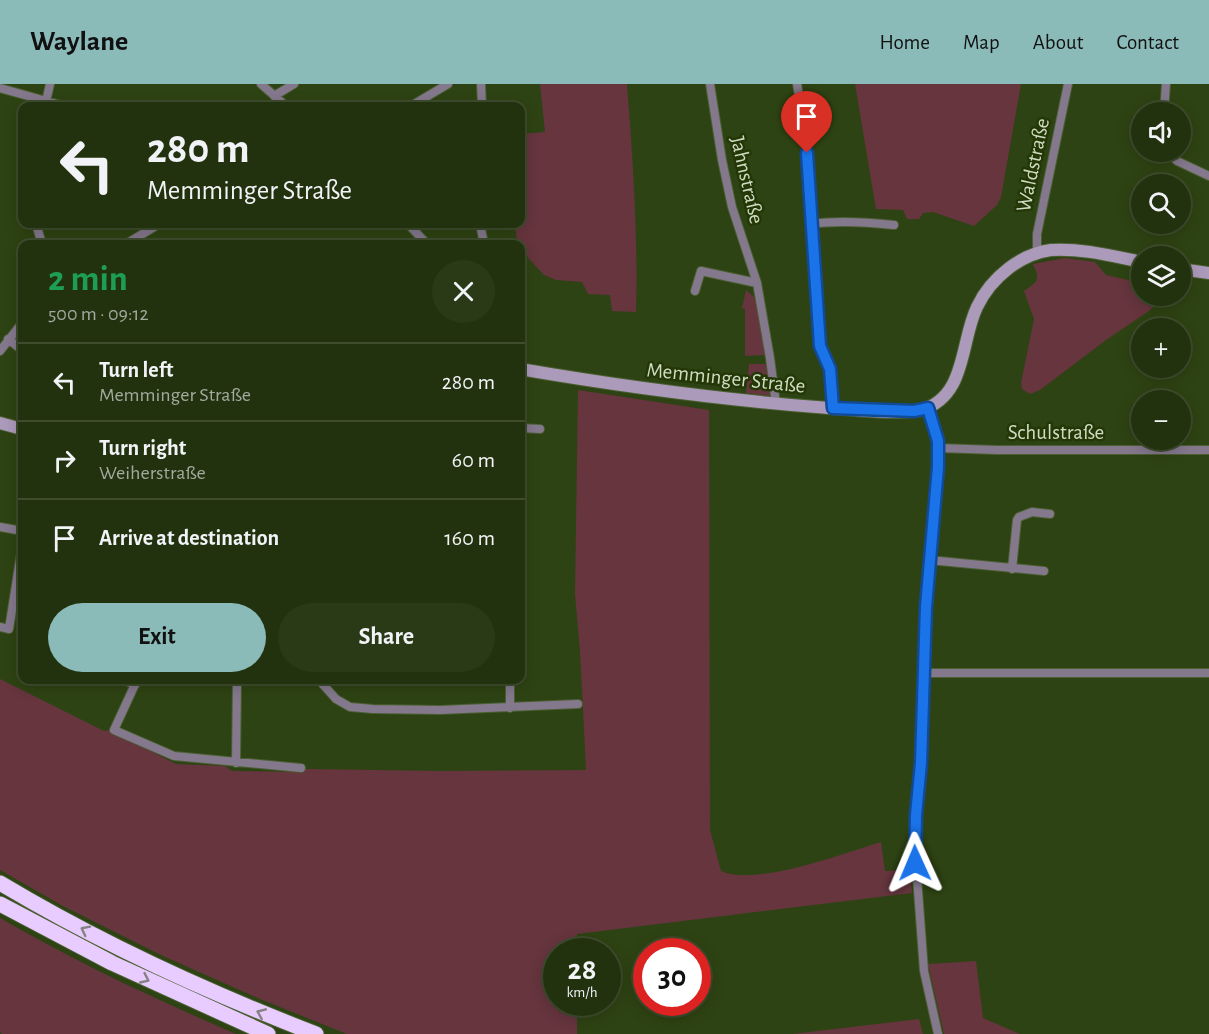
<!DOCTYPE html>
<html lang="en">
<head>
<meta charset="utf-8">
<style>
	body { margin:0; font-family:"Alegreya Sans",sans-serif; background:#2a3a17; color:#f1f3f6; height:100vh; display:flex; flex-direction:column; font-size:22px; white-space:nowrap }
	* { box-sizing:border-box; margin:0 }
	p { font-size:20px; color:#a2aa9e }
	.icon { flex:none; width:33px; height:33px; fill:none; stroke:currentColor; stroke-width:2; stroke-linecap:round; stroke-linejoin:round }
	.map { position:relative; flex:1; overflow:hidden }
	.details { position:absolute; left:18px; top:156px; width:507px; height:444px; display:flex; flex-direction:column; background:#22320e; border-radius:12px; box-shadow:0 3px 15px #0003,0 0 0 2px #3f4d2e }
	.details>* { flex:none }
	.guide { position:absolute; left:18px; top:18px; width:507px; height:126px; border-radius:12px; box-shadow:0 3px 15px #0003,0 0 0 2px #3f4d2e; background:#22320e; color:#f1f3f6; overflow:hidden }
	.controls { position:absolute; left:1131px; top:18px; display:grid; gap:12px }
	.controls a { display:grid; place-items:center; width:60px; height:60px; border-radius:50%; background:#22320e; box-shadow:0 3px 15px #0003,0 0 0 2px #3f4d2e; font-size:30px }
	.speed { position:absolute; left:543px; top:854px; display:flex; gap:12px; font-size:30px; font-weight:700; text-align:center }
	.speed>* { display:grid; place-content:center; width:78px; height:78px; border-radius:50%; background:#22320e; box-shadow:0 3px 15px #0003,0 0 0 2px #3f4d2e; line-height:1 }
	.speed small { font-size:15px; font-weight:400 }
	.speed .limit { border:9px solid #d22; background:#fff; color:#111 }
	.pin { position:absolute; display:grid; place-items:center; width:51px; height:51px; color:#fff; margin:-62px -26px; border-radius:50% 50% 50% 0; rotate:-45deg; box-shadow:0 0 6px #0007 }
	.pin .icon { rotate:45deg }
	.me { position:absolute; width:66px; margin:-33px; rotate:359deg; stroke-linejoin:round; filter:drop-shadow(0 0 4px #0008) }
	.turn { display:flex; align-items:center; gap:21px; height:126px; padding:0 30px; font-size:27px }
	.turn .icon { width:78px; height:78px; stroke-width:2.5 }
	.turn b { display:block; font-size:42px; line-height:51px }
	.round { display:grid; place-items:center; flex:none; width:63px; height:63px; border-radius:32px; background:#2a3a17 }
	.head { display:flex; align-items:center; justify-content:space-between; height:102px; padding:0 30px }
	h1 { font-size:36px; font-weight:600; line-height:45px; color:#1e9e55 }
	.cta { display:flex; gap:12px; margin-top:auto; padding:12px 30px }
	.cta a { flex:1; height:69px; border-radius:36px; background:#8bbbb9; color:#111; font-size:24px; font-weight:600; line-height:69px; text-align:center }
	.cta a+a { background:#2a3a17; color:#f1f3f6 }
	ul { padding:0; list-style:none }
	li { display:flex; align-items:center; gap:18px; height:78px; padding:0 30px; border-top:2px solid #3f4d2e }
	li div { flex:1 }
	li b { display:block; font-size:22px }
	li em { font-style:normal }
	header { display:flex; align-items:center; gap:36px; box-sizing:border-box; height:84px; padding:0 30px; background:#8bbbb9; color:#111 }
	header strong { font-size:28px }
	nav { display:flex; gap:33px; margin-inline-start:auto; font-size:21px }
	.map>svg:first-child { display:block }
</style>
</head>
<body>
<header>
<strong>Waylane</strong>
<nav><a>Home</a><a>Map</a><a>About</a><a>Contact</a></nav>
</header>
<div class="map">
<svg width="1209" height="950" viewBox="0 0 1209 950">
	<rect width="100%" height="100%" fill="#2e4313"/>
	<!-- green -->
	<path fill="#66353e" d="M540,0H627C633,76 638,152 636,228L612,227L610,211L588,210L582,198L556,196L544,191L529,175L517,157L515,140H520L521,50L545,48Z
		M855,0H1021L1001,113L997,121L974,142L933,128L923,129L919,135H907L903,126L876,125Z
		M1065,174L1095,178L1106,191L1141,199L1142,212H1159L1158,218L1149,227L1106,256L1040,306L1030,310L1022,305L1021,299L1034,235L1024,207C1039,197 1040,196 1033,180Z
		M746,206L753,212L756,218L765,271L745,272V225L742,224Z
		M749,280H770L773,312L746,309Z
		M578,306L709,326L710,746L721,787C756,803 844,769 881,758L885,787L910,786L912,809L577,850V867H556V918H577V950H347L260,915L163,872L63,822L0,786V595L104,647L109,646L176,680L225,682L232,687L300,688L305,685L443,687L586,686L580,567L575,510Z
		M0,834C76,878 155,915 236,950H2L0,948Z
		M976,877L983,934L1020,950H944L928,880Z
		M919,935L923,950H792Z"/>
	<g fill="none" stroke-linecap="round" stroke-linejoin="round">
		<defs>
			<path id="street" d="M261,0L286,22
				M481,0L482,22
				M710,0L722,76L732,123L757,199L770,274L776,320
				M797,0L805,47L821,262L830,285L833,324
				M0,4L64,22
				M274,12L294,0
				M45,22L50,0
				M411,22L448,0
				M1164,28L1166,0
				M1168,68L1177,77L1209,92
				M36,140L42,160
				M408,140L427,160
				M480,140L484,160
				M811,140C839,136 866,138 894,141
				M126,160L159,140
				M1037,169V150L1068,0
				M695,207L701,187L757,199
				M8,255L22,266
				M0,267L22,239
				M928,324L938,357V383L926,523L921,679L915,766L924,887L938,950
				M520,344L540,345
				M938,364L997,366H1209
				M0,443L17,446L22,449
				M929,476L1044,487
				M1012,485L1017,436L1019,433L1032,428L1050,430
				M0,543L9,545L22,463
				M924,589H1209
				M124,596L135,601
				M137,596L114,646L174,672L301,684
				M319,596L336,615L350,623L373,625L440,626L578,620
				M510,596V624
				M236,679L237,596"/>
			<path id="secondary" d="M1180,185L1209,189
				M520,285C619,302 716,315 816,323C847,325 890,331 921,326C967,313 960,258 977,223C984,208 996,194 1009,184C1021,175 1035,168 1051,166C1081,164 1112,172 1142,178
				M0,339L22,345"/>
			<path id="highway" d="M0,799C100,859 207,908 316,950
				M0,820L112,879L268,950"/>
		</defs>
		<!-- street casing -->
		<use href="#street" stroke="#4b5f32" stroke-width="10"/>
		<!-- secondary casing -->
		<use href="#secondary" stroke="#4b5f32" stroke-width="14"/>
		<!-- highway casing -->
		<use href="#highway" stroke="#4b5f32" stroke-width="17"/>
		<!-- street -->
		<use href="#street" stroke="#84788d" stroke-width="8"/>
		<!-- secondary -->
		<use href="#secondary" stroke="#ac9abb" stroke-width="12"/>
		<!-- highway -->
		<use href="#highway" stroke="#e8cbff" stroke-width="15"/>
	</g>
	<!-- one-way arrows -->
	<defs><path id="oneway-chevron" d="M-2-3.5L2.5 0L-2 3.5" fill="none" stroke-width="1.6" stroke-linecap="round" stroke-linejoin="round" transform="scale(1.5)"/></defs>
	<g stroke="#868283">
		<use href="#oneway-chevron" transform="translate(85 846) rotate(-153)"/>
		<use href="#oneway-chevron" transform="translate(145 895) rotate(25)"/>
		<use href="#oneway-chevron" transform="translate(261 929) rotate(-157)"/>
	</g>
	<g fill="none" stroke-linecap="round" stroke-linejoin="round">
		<defs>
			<path id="route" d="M807,69L820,262L830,285L833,324L914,327L928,324L938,357V383L926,523L921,679L916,731L915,779"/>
		</defs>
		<!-- route casing -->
		<use href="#route" stroke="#114b97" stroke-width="15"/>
		<!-- route -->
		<use href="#route" stroke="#1a73e8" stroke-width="10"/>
	</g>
	<g text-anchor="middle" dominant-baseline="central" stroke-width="5" stroke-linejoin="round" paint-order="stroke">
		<!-- street labels -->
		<g font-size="21" fill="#cfdcc2" stroke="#243807">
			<text transform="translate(1033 81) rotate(-78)">Waldstraße</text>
			<text transform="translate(747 96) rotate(77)">Jahnstraße</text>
			<text transform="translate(726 294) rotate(6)">Memminger Straße</text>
			<text x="1056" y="348">Schulstraße</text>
		</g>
	</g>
</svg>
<div class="controls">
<a><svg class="icon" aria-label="sound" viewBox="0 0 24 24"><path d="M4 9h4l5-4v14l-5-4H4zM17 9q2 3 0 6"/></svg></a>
<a><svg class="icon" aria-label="search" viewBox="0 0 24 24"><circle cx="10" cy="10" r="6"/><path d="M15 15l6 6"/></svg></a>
<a><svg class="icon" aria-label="layers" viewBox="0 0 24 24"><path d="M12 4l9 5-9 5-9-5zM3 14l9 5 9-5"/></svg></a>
<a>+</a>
<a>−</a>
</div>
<div class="speed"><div>28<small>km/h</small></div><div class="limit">30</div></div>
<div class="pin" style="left:807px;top:69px;background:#d93025"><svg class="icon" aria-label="arrive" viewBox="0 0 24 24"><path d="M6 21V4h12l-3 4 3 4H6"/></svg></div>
<svg class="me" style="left:915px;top:779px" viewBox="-20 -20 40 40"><path d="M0-17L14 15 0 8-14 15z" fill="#1a73e8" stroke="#fff" stroke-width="4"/></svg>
<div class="guide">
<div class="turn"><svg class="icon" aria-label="left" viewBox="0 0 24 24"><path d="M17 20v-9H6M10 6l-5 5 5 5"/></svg><div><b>280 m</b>Memminger Straße</div></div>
</div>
<section class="details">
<div class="head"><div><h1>2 min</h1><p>500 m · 09:12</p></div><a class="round"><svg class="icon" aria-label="close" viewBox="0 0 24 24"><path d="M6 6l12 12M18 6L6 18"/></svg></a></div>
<ul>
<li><svg class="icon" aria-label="left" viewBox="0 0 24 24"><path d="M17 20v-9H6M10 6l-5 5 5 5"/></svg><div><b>Turn left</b><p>Memminger Straße</p></div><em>280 m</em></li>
<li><svg class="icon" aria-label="right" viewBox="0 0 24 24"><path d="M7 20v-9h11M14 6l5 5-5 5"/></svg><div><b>Turn right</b><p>Weiherstraße</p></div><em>60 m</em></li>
<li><svg class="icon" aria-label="arrive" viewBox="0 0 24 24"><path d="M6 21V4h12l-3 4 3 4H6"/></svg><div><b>Arrive at destination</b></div><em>160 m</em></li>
</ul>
<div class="cta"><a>Exit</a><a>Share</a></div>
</section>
</div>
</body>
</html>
